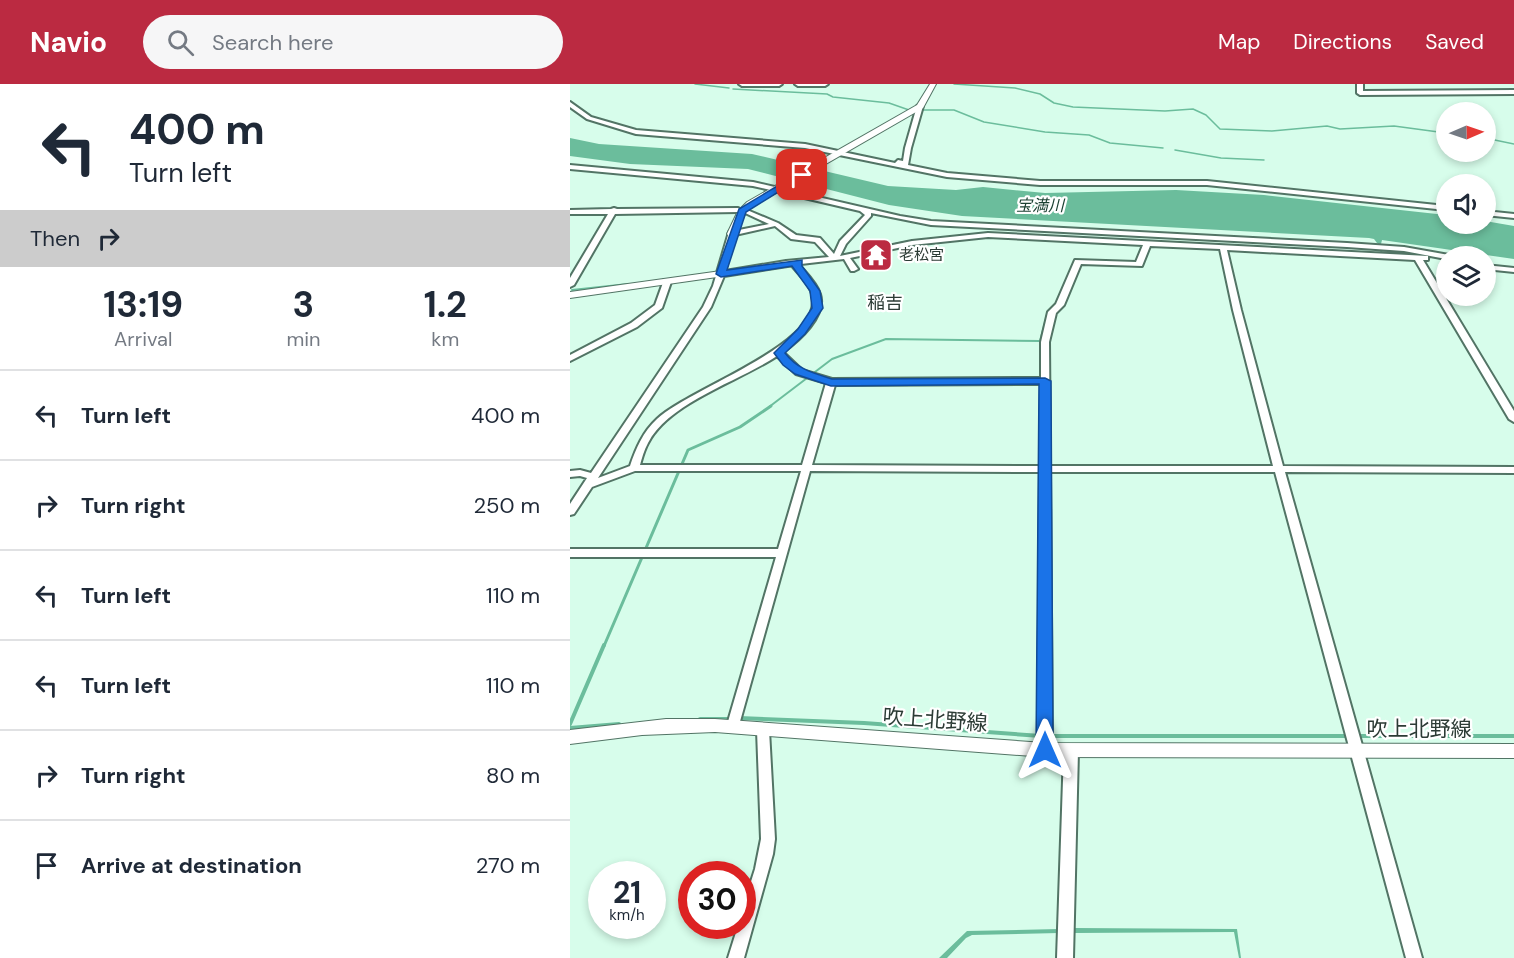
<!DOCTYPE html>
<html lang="en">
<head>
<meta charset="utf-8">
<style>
	body { margin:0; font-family:"DM Sans","Noto Sans JP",sans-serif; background:#f6f6f7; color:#1f2937; height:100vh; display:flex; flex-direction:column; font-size:22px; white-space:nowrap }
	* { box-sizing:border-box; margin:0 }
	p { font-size:20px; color:#747a83 }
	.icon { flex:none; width:33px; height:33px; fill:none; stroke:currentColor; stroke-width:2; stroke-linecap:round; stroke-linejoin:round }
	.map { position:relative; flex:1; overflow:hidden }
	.details { display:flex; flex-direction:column; background:#fff; width:570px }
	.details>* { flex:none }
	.guide { background:#fff; color:#1f2937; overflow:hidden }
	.needle { width:39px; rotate:88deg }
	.controls { position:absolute; left:866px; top:18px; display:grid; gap:12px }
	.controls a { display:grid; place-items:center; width:60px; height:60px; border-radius:50%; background:#fff; box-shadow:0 3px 9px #0003; font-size:30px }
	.speed { position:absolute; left:18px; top:777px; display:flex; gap:12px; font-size:30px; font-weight:700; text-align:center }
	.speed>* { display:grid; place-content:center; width:78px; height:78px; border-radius:50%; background:#fff; box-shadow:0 3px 9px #0003; line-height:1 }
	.speed small { font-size:15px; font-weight:400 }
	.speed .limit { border:9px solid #d22; background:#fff; color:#111 }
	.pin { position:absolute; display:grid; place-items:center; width:51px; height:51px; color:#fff; margin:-26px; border-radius:12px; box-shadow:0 3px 9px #0006 }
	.me { position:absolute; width:66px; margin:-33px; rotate:0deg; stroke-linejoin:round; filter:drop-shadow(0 0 4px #0008) }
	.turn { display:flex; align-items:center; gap:21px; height:126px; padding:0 30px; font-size:27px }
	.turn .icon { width:78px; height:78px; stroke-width:2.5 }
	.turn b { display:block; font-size:42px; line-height:51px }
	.then { display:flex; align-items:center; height:57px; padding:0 30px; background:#0003; gap:12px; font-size:22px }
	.eta { display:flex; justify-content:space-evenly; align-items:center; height:102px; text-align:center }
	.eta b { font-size:36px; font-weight:700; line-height:42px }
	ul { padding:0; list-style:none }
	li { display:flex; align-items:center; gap:18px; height:90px; padding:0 30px; border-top:2px solid #e0e1e3 }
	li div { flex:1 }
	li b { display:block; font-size:22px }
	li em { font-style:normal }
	header { display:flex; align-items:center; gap:36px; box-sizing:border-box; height:84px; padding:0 30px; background:#bb2a41; color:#fff }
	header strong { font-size:28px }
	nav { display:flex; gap:33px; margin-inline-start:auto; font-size:21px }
	.search { width:420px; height:54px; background:#f6f6f7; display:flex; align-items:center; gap:15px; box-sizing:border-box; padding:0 21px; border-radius:33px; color:#747a83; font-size:22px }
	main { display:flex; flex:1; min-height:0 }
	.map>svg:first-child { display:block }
</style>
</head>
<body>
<header>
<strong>Navio</strong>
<div class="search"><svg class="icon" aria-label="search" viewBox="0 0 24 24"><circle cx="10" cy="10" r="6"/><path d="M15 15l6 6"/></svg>Search here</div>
<nav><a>Map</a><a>Directions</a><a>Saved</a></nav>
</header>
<main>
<section class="details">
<div class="guide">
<div class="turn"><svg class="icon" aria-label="left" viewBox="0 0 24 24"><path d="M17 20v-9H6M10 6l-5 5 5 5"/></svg><div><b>400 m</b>Turn left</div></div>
<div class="then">Then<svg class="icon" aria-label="right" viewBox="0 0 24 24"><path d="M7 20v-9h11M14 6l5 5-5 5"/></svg></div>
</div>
<div class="eta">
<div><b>13:19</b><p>Arrival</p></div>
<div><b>3</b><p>min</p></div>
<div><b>1.2</b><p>km</p></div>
</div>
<ul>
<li><svg class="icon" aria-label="left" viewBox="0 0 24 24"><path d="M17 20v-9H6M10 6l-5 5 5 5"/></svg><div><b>Turn left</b></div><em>400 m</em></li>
<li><svg class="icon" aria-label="right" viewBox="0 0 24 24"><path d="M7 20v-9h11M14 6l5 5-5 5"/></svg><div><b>Turn right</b></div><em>250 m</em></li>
<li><svg class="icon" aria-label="left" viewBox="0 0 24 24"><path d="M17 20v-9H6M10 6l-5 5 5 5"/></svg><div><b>Turn left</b></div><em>110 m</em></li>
<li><svg class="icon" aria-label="left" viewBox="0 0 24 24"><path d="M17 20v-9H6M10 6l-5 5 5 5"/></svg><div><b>Turn left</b></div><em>110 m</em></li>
<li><svg class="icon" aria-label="right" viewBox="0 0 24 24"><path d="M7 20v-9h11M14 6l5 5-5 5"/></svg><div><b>Turn right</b></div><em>80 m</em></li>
<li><svg class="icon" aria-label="arrive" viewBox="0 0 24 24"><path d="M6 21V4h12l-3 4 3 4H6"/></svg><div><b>Arrive at destination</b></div><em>270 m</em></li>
</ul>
</section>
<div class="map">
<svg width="944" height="874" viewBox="0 0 944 874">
	<rect width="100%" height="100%" fill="#d7fdeb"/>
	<!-- water -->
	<path fill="#6bbd9c" d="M0,54L29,60L182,70L318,102L386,106L413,103L475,109L606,106L694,111L876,131V140H915V137L944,142V175L812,156L811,160L807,159L804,155L799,154L392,132L319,121L178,85L60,80L0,72Z
		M505,844L667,845L671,874H669L664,848L505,849Z
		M489,845V849L402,851L396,854L377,874H369L397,847Z"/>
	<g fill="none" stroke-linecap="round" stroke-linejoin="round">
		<!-- stream-far3 -->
		<path stroke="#6bbd9c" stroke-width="1.5" d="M125,0L159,4
			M384,0L445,4L470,10L484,19L503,23L595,27L623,25L636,31L650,45L702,47L757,42L770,45L824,42L876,49
			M163,5L257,10L263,13L319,19L339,26
			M353,26H384L414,38L475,48L519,51L540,59L593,64
			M915,54L944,60
			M605,66L651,74L694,76"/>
		<!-- stream-far2 -->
		<path stroke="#6bbd9c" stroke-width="2" d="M444,150L527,155
			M808,156L812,170H809
			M278,170L334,158L419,149
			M174,184L227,176
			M2,206L58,200
			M199,323L262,275L316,255L470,257L478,227L485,222"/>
		<!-- stream-far1 -->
		<path stroke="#6bbd9c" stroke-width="3" d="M34,562L118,366L170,343L201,322"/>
		<!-- stream -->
		<path stroke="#6bbd9c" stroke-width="4" d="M169,634L294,639L471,652
			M130,635H163
			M0,640L34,561
			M0,644L49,640
			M478,652H780
			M787,652H944"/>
		<defs>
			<path id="street" d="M169,0H212L209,2H172Z
				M225,0H258L255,2H228Z
				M787,0H793V7L944,6V10L790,11L787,9Z
				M0,18L21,33L66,46L235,60L325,79L328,76L333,77L335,64L347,22L350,20L353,22L341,64L338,81L377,89L470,97H637L876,122V126L637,101H470L377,93L235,64L66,50L17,35L0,23Z
				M0,81L183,98L330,132L361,137L777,159L834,163L879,171L876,172V175L834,167L777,163L361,141L301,129V132L276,160L270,172L342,157L418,149L858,172V176H853L944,327V338L939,335L845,176L657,166L671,226L713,382L944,383V389L715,388L852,874H836L705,388H480L482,666L480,670L475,671L470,670L468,666L470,388L240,387L169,641L168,645L163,646L158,645L157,641L206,473H0V465H208L231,387H65L22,403L4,430L0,431V420L17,394L10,392L0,393V387L10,386L21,389L133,223L143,202L159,148L199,140L173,128V126H177L208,139L226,151L250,154L264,170L270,157L295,131L290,127L183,102L0,85ZM205,142L221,155L245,158L259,173L216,177L155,187L165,151ZM418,153L573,161L566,178L505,176L486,220L478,228L471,258V294L262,295L232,286L213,268C229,257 257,232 250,210C247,200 238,191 231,183V180L274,175L281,187H284L288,185L280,174L342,161ZM580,162L650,165L663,226L703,382H480L479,258L486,229L494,221L511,180L572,182ZM224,181L223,183C232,194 244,204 243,218C242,264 119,305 87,335C73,348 66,364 60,382L28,394L141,223L154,192ZM207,272L226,290L256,299L232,381H70C72,374 74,366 78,359C99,318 170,297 207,272ZM471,300L470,382L242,381L265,301Z
				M44,124L47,125L168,124L171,126L168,128L45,130L4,201L0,203V194L38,130H0V126L41,125Z
				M915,127L944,130V134L915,131Z
				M915,181L944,184V188L915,185Z
				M94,196L101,198L92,224L67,243L0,277V271L61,239L85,221Z
				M193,641L198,642L199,646L205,755L203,770L174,874H158L168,842H172V826L185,785L191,755L187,646L188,642Z
				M501,662L506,663L508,667L503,874H487L494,667L496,663Z"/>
			<path id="secondary" d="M360,0H366L353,24L183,122L176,128L165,152H159L157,150L168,127L177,118L347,21Z
				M151,187L156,190L154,192L0,214V208Z
				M96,635H145L475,659L944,660V674L475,673L145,648L72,651L0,660V646Z"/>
		</defs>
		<!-- street casing -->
		<use href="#street" stroke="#527465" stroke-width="4"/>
		<!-- secondary casing -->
		<use href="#secondary" stroke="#527465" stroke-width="2"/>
		<!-- street -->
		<use href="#street" fill="#fff" fill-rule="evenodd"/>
		<!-- secondary -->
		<use href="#secondary" fill="#fff" fill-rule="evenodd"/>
	</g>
	<!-- route -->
	<path fill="#1a73e8" stroke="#114b97" stroke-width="1.5" d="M229,89L236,91L176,128L157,186L232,176V182L250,207L253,224L235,250L215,269C227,285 243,289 262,295L475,294L481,297L483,666L481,671H469L466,666L469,300L261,302L225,290L213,281L204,269L228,245L242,224L240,207L222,182L151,193L146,190L169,125Z"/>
	<!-- icons -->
	<defs>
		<symbol id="temple-square" viewBox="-11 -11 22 22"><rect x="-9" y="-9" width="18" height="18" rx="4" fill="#bb2a41" stroke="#fff"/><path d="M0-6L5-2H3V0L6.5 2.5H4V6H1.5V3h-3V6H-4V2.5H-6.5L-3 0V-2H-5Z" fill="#fff"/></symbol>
	</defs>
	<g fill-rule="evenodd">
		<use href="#temple-square" x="287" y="152" width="38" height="38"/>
	</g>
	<g text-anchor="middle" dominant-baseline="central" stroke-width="4.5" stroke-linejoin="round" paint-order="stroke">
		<!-- far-poi labels -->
		<g font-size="15" fill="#2c3b35" stroke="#fff" text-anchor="start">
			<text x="329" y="171">老松宮</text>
		</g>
		<!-- far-water labels -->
		<g font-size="16" font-style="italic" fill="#1b4032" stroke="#fff">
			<text x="470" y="121">宝満川</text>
		</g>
		<!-- far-quarter labels -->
		<g font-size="18" fill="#2c3b35" stroke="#fff">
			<text x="315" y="219">稲吉</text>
		</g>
		<!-- near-street labels -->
		<g font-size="21" fill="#2c3b35" stroke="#fff">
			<text transform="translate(365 636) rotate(4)">吹上北野線</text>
			<text x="849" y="645">吹上北野線</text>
		</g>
	</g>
</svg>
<div class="controls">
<a><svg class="needle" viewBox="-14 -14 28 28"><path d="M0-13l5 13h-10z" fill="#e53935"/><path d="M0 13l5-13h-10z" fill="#747a83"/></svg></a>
<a><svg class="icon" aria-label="sound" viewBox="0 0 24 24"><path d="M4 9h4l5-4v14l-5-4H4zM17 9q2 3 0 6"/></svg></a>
<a><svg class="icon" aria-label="layers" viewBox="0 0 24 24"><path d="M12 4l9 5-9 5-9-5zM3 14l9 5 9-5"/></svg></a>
</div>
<div class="speed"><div>21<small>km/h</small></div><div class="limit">30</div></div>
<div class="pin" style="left:232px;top:91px;background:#d93025"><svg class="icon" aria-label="arrive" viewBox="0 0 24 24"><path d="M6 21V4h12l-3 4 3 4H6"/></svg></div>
<svg class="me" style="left:475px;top:666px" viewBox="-20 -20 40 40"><path d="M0-17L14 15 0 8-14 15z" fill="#1a73e8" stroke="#fff" stroke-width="4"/></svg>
</div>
</main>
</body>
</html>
